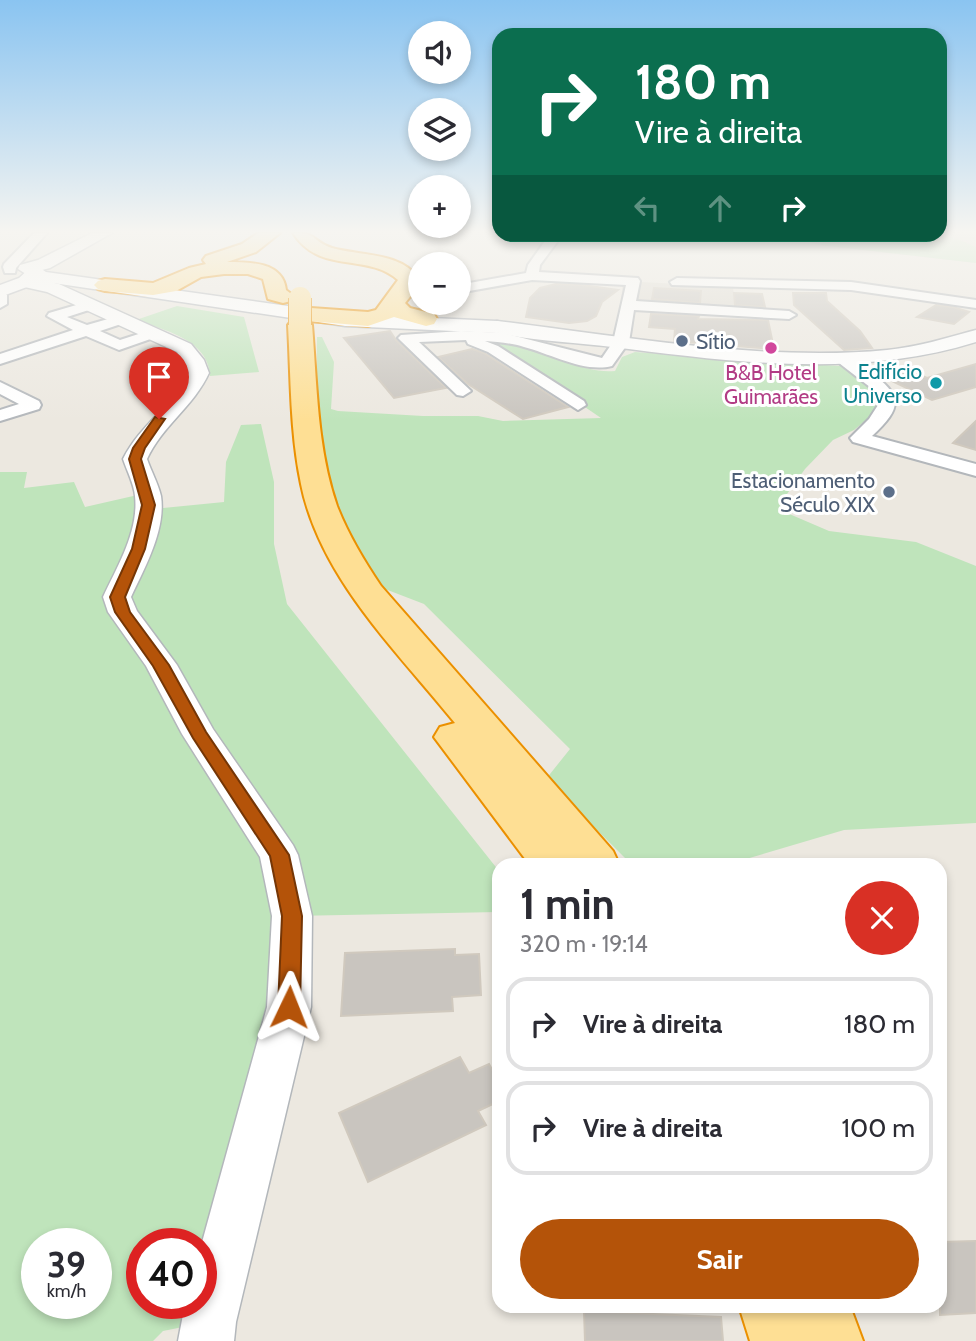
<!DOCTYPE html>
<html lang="pt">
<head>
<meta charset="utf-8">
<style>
	body { margin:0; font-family:Cabin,sans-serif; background:#f7f7f7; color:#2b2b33; height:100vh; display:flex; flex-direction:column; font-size:26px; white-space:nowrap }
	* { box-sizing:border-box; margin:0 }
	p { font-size:23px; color:#7c7c81 }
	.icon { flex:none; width:38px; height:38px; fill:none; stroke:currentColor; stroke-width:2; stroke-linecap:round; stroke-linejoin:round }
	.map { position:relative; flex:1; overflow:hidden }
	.drawer { position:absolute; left:492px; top:858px; width:455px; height:455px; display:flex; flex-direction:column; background:#fff; border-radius:21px; box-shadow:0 4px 10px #0003 }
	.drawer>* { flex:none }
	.hud { position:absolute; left:492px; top:28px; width:455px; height:214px; border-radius:21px; box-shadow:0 4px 10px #0003; background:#0b6e4f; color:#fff; overflow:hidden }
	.buttons { position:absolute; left:408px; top:21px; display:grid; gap:14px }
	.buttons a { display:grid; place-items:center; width:63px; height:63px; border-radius:50%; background:#fff; box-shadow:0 4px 10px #0003; font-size:35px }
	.speed { position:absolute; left:21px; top:1228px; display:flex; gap:14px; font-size:35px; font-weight:700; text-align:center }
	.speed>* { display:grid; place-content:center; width:91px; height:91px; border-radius:50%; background:#fff; box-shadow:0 4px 10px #0003; line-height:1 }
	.speed small { font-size:18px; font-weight:400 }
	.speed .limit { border:10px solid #d22; background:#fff; color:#111 }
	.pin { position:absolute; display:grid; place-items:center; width:60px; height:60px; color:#fff; margin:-72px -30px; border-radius:50% 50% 50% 0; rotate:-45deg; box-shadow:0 0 7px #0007 }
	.pin .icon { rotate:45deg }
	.me { position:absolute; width:77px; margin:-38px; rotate:2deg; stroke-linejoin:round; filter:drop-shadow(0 0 5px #0008) }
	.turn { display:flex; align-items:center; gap:24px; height:147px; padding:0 28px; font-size:32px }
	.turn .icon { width:91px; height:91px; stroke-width:2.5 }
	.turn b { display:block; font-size:49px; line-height:60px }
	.lanes { display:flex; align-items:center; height:66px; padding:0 28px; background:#0003; justify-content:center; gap:35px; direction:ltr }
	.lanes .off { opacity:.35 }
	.round { display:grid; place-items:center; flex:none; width:74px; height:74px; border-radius:37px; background:#f7f7f7 }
	.head { display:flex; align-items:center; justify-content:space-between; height:119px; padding:0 28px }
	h1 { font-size:42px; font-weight:700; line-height:52px }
	.button { display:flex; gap:14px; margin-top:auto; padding:14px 28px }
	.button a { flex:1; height:80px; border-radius:42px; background:#b45309; color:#fff; font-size:28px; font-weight:700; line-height:80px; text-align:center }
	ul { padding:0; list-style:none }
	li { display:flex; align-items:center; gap:21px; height:94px; margin:0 14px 10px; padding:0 14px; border:4px solid #e1e1e2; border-radius:21px }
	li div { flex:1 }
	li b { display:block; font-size:26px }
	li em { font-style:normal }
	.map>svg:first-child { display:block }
</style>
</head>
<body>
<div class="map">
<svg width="976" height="1341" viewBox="0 0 976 1341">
	<rect width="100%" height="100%" fill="#ece8e0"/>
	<!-- education -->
	<path fill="#dedad1" d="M976,233V263L818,245L790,235Z
		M623,281L733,287L735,306L621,300Z"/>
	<!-- green -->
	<path fill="#bfe4bb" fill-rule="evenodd" d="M857,235C896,234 941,228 976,247V263L821,245L822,242L854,243Z
		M177,306L244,317L259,372L210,376C209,340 164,330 136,320Z
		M317,337H322L334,362L331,409L338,411L423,416H478L503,421L601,418L484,338C499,341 515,343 529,347C556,355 586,374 615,371L622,357L635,352L841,366L870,384L879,395L878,410L854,430L833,440L805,469L782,501L780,510L829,531L916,542L976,566V823L844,830L729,864H631L546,779L570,749L424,604L372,584C357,555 341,526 332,494C319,444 316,389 317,337Z
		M261,424L274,482V544L287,604L499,871V912L292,916L208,1322L163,1331L153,1341H0V472H27L24,488L74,482L85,507L142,494L153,509L224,502L226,462L241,425ZM37,1244H96V1304H37ZM142,1244H201V1304H142Z"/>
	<!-- building -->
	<path fill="#c9c5bf" stroke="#d0c9be" stroke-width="2" d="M556,284L582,285L618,290L602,302L596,316L587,321L569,323L526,317L530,298L540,288Z
		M654,288L701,291L700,303L652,299Z
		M734,293L762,294L765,307L735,305Z
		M793,293H826L827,301L860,331L872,348L844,350L794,305Z
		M936,305L953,307L969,312L954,324L917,317Z
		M651,314L699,316L698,319L768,320L774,349L674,341L675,329L649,327Z
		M390,331L396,340L446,388L394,398L344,338Z
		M472,349L484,353L568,407L523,419L468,384L438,357Z
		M976,364V387L932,400L877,374L903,367L927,378Z
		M976,421V450L953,443Z
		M455,949V955L479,954L481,995L452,997L453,1011L341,1016L345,953Z
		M460,1057L469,1073L489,1064L499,1082V1101L478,1111L486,1125L368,1182L339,1113Z
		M976,1241V1313L940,1315V1242Z
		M584,1311L721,1317L723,1341H585Z"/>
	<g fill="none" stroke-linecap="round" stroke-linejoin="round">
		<defs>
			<path id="minor" d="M34,233H47L16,268L15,273H5L3,267L4,264Z
				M550,234H563L540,265L539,272L638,278L640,281L636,301L789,311L796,315L789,319L634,310L629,342L612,366C584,373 551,354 524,347C512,343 498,342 485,341L498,346L584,401L586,405L578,410L488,352L468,344L466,340L419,342L471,391L463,396L457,395L401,341L398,338L401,335L461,331L503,333L602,358L613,342L626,285L532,280L458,293V285L526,273L528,265Z
				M677,278L851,282L976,300V308L851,290L672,285L670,282Z
				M0,291L7,295V304L0,308Z
				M420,292V300L410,296L412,293Z
				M90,301L97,305L95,308L67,317L87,325L122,315L127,316L129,319L127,322L100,331L120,340L154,329L161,333L159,336L119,350L86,336L0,364V354L73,330L47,316L49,313Z
				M845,355C854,358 861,365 869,371C903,396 903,407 872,436L976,464V476L853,442L850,438L869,419L880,402L875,391L839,363L837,360L839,357Z
				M0,382L39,401L41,405L39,409L0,421V410L19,404L0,394Z"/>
			<path id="tertiary" d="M92,233H112L50,268L26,274L18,269L20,265L38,260Z
				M26,277L59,284L191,344L204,360L209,373C194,406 162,426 147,459C151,471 158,483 161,496C166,530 145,567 131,597L137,611L177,665L213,729L293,845L298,855L312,916L311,1007L236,1322L234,1341H178L185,1304H201V1246L267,1007L272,916L260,857L182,734L146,666L108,612L103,597C117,567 139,531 135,496C134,484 127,471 123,459C140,425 172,406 189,373L177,352L47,292L20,286L17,282Z
				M497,321C620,336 764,362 887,350C918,347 946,338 976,330V342C858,379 732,362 612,347C572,342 529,341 490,331L488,327L490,323Z"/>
			<path id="secondary" d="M37,266L46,272L345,314L497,321L504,323L507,327L504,331L497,333L345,326L53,283L35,284L0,297V285L19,278L30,268Z"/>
			<path id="trunk" d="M258,233H280L256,252L227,262C250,262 283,262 286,290L294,296L291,301L283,303L268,299L263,279L248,274H224L201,277L176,291L153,295L105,291L98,289L94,285L98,281L105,279L153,283L189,268L206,264L203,260L206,256L242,244Z
				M293,233C319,233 311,241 332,248C360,256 401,252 419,279L417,288L405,303L410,308L434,314L437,319L434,324L426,326L394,317L368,326L309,321L312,325C317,385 317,448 337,506C348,534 364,561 381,586L613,851L619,864H529L434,737L440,727L455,723C397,651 320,578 301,484C290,432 291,378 288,325L292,320L302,319L300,315L303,310L311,308L368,312L376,310L398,280C366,252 320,275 293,233Z
				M739,1306H850L863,1341H750Z"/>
		</defs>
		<!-- minor casing -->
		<use href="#minor" stroke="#b3b7bb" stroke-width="4"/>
		<!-- tertiary casing -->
		<use href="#tertiary" stroke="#b3b7bb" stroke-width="3"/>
		<!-- secondary casing -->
		<use href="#secondary" stroke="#b4b8bd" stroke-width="3"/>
		<!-- trunk casing -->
		<use href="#trunk" stroke="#eb9000" stroke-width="4"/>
		<!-- minor -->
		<use href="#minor" fill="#fff" fill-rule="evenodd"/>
		<!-- tertiary -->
		<use href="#tertiary" fill="#fff" fill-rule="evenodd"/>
		<!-- secondary -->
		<use href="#secondary" fill="#fff" fill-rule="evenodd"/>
		<!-- trunk -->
		<use href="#trunk" fill="#fedf94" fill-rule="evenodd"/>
		<defs>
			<path id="trunk-bridge" d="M300,298V325"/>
		</defs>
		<!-- trunk-bridge casing -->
		<use href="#trunk-bridge" stroke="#eb9000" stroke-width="24" stroke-linecap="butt"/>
		<!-- trunk-bridge -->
		<use href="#trunk-bridge" stroke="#fedf94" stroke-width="22"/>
	</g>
	<!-- sky -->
	<linearGradient id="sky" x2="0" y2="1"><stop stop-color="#8ac4f1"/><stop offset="0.55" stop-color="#f6f5f1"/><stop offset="1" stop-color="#f6f5f1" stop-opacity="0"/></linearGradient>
	<rect width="976" height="421" fill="url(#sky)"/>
	<!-- route -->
	<path fill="#b45309" stroke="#753606" stroke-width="2" d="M155,417L165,419L145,448L141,459L155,505L145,549L125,597L130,612L169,665L206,732L289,855L302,916L300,1007L297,1014L289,1017L281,1014L278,1007L282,916L270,856L193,738L153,666L115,612L110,597L132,549L142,505L129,459L133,448Z"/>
	<!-- markers -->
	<g fill="#5c6f8a" stroke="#fff" stroke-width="2.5">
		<circle cx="682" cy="341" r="7"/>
		<circle cx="889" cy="492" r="7"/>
	</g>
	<circle fill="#d1479c" stroke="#fff" stroke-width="2.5" cx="771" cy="348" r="7"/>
	<circle fill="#0f9aa8" stroke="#fff" stroke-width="2.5" cx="936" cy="383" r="7"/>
	<g text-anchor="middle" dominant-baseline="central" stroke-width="6" stroke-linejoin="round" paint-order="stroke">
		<!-- far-service labels -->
		<g font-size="21" fill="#4e5e75" stroke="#fff" text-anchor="start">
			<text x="696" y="341">Sítio</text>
			<text x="875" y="480" text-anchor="end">Estacionamento<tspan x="875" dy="24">Século XIX</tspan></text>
		</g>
		<!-- far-culture labels -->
		<g font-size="21" fill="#0d838f" stroke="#fff" text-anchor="end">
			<text x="922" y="371">Edifício<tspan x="922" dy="24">Universo</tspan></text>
		</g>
		<!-- far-hotel labels -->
		<g font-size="21" fill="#b23c85" stroke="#fff">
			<text x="771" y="372">B&amp;B Hotel<tspan x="771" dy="24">Guimarães</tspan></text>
		</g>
	</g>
</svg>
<div class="buttons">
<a><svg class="icon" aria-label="sound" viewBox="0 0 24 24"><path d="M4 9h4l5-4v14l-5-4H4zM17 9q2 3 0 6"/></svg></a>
<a><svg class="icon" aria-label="layers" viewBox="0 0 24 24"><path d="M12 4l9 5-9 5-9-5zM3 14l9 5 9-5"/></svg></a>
<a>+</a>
<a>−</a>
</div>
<div class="speed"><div>39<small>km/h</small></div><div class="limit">40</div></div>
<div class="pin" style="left:159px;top:419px;background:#d93025"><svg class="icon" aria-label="arrive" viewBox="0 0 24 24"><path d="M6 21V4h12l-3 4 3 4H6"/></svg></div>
<svg class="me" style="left:289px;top:1007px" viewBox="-20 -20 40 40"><path d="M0-17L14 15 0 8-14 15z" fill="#b45309" stroke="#fff" stroke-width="4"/></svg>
<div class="hud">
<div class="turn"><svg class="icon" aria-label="right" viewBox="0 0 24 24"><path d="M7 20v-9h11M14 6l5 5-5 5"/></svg><div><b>180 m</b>Vire à direita</div></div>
<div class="lanes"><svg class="icon off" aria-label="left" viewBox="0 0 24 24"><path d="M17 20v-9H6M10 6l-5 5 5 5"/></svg><svg class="icon off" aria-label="ahead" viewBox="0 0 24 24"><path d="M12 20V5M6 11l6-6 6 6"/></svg><svg class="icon" aria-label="right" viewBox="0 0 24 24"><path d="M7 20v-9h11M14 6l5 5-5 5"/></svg></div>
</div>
<section class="drawer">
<div class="head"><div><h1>1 min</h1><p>320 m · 19:14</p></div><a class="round" style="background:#d93025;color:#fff"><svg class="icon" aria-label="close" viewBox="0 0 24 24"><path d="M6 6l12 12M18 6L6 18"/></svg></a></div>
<ul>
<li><svg class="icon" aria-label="right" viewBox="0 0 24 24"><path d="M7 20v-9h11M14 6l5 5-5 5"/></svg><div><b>Vire à direita</b></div><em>180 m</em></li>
<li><svg class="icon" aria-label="right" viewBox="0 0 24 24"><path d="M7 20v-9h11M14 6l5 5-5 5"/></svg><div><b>Vire à direita</b></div><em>100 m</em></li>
</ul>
<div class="button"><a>Sair</a></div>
</section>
</div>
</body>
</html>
